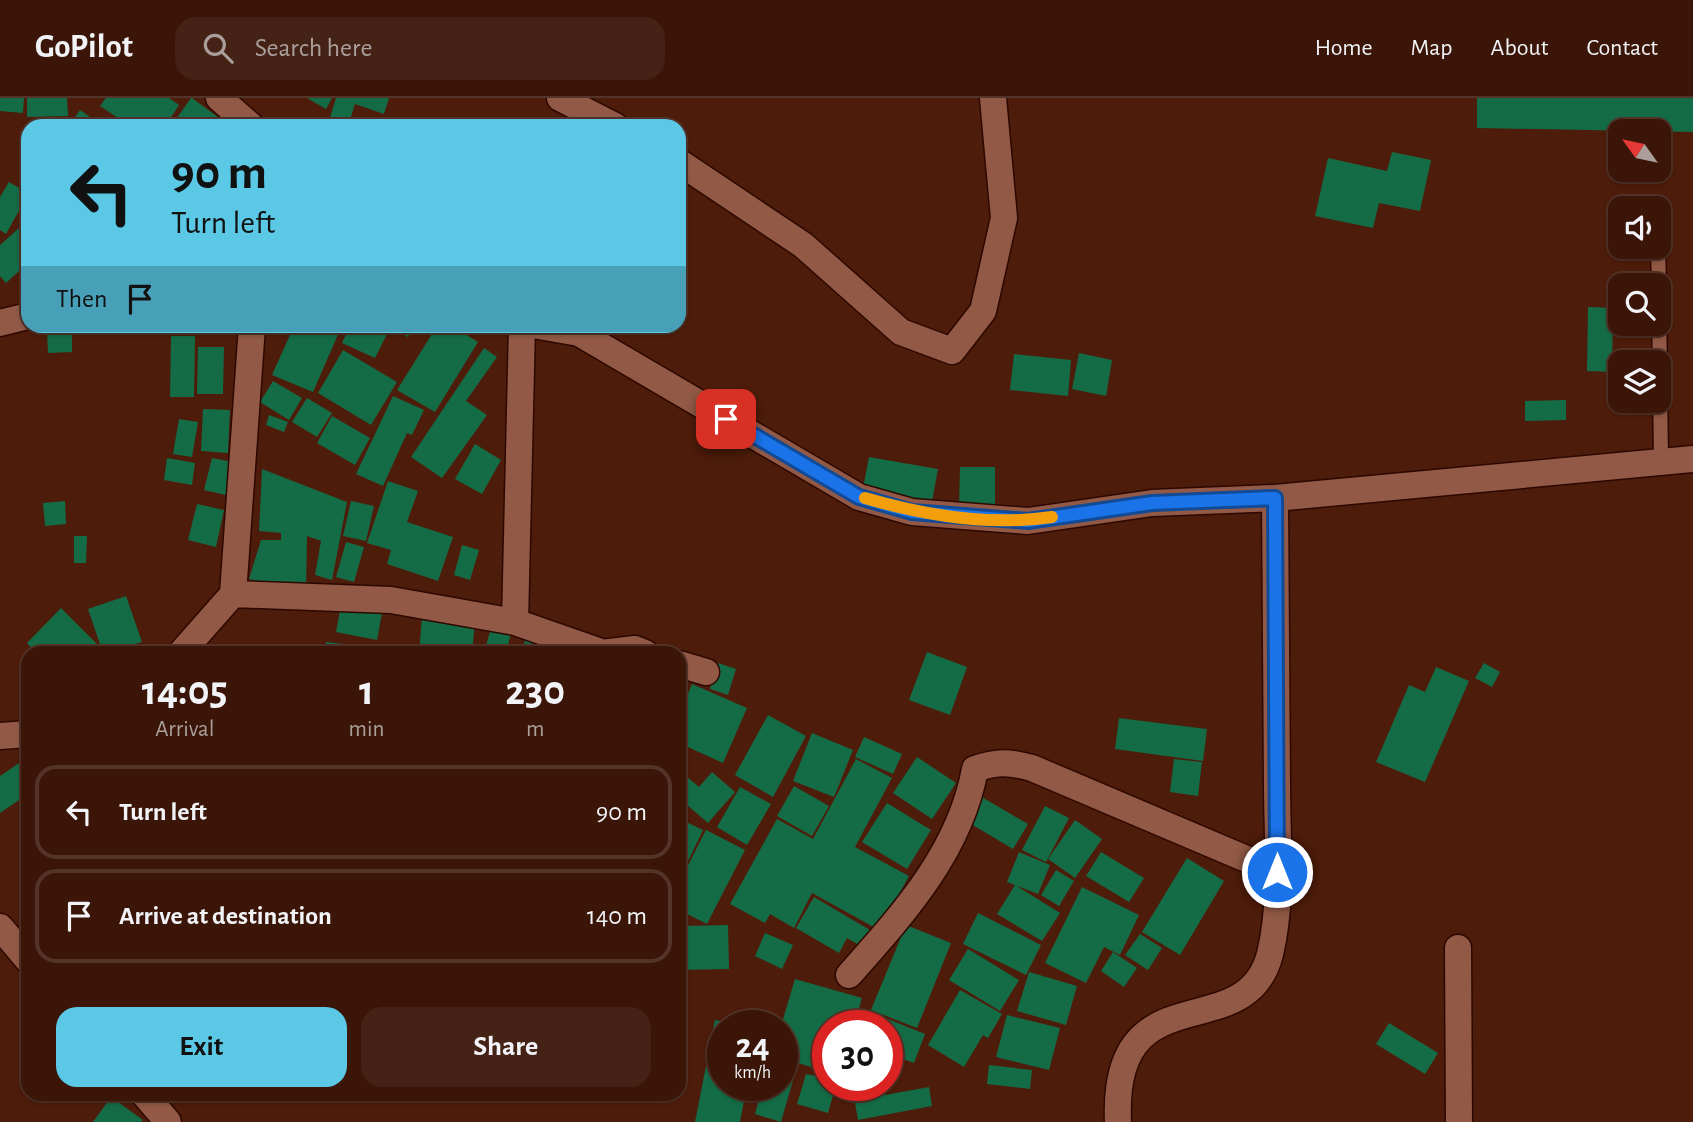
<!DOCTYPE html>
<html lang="en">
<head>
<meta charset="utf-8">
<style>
	body { margin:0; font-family:"Alegreya Sans",sans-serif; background:#452216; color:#f1f3f6; height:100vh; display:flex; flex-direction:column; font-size:26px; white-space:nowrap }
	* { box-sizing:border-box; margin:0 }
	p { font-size:23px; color:#ab9f9c }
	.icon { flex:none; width:38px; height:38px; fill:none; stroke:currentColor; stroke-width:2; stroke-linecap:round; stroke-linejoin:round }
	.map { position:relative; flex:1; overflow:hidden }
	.sheet { position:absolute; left:21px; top:548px; width:665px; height:455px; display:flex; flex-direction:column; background:#3a1508; border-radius:21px; box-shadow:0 2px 5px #0004,0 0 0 2px #543429 }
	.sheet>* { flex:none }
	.hud { position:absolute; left:21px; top:21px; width:665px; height:214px; border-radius:21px; box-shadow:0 2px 5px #0004,0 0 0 2px #543429; background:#5bc8e6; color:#111; overflow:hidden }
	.needle { width:46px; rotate:303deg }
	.controls { position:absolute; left:1608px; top:21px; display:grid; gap:14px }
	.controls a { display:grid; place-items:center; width:63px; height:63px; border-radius:14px; background:#3a1508; box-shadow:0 2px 5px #0004,0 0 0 2px #543429; font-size:35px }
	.speed { position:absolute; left:707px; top:912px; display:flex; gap:14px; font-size:35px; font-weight:700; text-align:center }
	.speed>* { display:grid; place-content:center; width:91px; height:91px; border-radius:50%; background:#3a1508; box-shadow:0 2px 5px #0004,0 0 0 2px #543429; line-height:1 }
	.speed small { font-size:18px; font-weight:400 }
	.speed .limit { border:10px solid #d22; background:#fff; color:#111 }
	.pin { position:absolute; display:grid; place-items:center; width:60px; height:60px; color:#fff; margin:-30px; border-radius:14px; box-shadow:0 4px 10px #0006 }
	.me { position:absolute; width:77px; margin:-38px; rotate:0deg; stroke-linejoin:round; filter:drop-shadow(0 0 5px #0008) }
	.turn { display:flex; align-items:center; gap:24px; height:147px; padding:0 35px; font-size:32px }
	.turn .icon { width:91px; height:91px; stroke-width:2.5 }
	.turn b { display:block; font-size:49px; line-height:60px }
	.then { display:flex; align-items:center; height:66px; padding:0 35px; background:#0003; gap:14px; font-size:26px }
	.eta { display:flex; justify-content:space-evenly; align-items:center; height:119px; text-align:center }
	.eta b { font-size:42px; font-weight:700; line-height:49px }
	.button { display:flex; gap:14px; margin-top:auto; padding:14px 35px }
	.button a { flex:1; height:80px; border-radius:21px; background:#5bc8e6; color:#111; font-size:28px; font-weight:700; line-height:80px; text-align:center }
	.button a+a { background:#452216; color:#f1f3f6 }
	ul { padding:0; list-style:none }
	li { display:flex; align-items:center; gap:21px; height:94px; margin:0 14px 10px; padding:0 21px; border:4px solid #543429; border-radius:21px }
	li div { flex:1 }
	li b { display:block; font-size:26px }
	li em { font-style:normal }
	header { display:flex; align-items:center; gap:42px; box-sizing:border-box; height:98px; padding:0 35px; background:#3a1508; border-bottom:2px solid #543429 }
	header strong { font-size:33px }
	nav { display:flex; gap:38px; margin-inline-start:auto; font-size:24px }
	.search { width:490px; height:63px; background:#452216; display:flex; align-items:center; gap:18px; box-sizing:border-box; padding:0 24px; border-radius:21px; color:#ab9f9c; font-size:26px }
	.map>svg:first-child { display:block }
</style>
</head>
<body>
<header>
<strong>GoPilot</strong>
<div class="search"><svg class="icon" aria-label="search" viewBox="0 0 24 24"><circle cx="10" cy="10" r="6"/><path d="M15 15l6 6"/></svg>Search here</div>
<nav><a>Home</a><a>Map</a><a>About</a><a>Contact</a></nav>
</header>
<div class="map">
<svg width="1693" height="1024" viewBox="0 0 1693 1024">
	<rect width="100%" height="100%" fill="#4e1c0a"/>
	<!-- building -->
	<path fill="#146c46" d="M0,0H24L23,15L0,13Z
		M27,0H67L68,18L27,19Z
		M106,0H169L179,7L168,24L174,28H130L100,8Z
		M191,0H192L230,28H180L174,24Z
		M307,0H332L326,11Z
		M336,0H389L384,16L355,6L348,28L329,23Z
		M1477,0H1693V34L1477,30Z
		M80,12L103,28H69Z
		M1392,54L1431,62L1420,113L1379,105L1373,130L1315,118L1328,60L1387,73Z
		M9,84L28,95V116L20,111L6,136L0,132V99Z
		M28,122V165L6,185L0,178V147Z
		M1588,209L1613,210L1612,274L1587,273Z
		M294,228H330L340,232L313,294L272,277Z
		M350,228H414L408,239L390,230L375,260L342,245Z
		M437,228H452L478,244L435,314L397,292Z
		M72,232V254L48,255L47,233Z
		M171,238H195L194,299H170Z
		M198,249H224L223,296H197Z
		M484,250L497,259L466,303L487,317L442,380L411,359Z
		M343,252L397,284L371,327L318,295Z
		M1079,255L1112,262L1106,298L1072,291Z
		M1014,256L1071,262L1068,298L1010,292Z
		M273,283L302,300L289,322L260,304Z
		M393,298L424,312L412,337L407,335L383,388L356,376Z
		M307,300L332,315L317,339L292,324Z
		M1566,302V322L1525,323V303Z
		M203,311L230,312L228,355L201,353Z
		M269,317L288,324L284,334L266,327Z
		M332,318L370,340L355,367L317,345Z
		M179,321L198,324L192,359L173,356Z
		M475,346L501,362L482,396L455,381Z
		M869,359L938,371L931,409L862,395Z
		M167,360L195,365L192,387L164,382Z
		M212,360L233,364L226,397L204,392Z
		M960,369H995V409H959Z
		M262,371L347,404L332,482L315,477L321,443L307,438L306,495L249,481L261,442H281V435L259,433Z
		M388,383L418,393L407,424L453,439L438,483L387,466L391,452L367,445Z
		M65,403L66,426L45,428L43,405Z
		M351,403L374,408L366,443L343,438Z
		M197,406L224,412L216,449L188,442Z
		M74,438H87L86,465H74Z
		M346,444L364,449L354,484L336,479Z
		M462,447L479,452L470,482L454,477Z
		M126,498L142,544L103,555L88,511Z
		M341,507L382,515L377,542L336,534Z
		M61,510L102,551L98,555H36L27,545Z
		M422,519L475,524L472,555H419Z
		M492,526L512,531L506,555H484Z
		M525,541L573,555H523Z
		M326,544L409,553V555H325Z
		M927,554L967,569L950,617L909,602Z
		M718,565L736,571L728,597L710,591Z
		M1484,565L1500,574L1492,589L1475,580Z
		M1436,569L1469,583L1425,684L1376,664L1409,587L1425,594Z
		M692,586L747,610L723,665L679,645V617Z
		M768,617L806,638L773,699L735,677Z
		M1119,620L1207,631L1203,663L1115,651Z
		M812,635L853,652L834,699L793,683Z
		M864,639L902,656L893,676L855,659Z
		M28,659V696L0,715V678Z
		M917,659L956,685L932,721L893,695Z
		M856,661L892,680L855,749L909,778L879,832L812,795L794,830L770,816L765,825L730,806L777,721L813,741Z
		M1174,661L1202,664L1198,698L1170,694Z
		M679,672L699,689L712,674L735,694L708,725L687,707L679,716Z
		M794,688L829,708L812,738L777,718Z
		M740,689L771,706L747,747L717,729Z
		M980,698L1028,726L1013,751L966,723Z
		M887,705L931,732L907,771L862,744Z
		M1045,708L1069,720L1046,764L1022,752Z
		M682,722L703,732L679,782V728Z
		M1075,722L1102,741L1075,780L1048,761Z
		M706,732L745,752L707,826L679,812V785Z
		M1019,754L1050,767L1038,796L1007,784Z
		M1101,754L1144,780L1129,804L1086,778Z
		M1187,760L1224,783L1180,857L1142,834Z
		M1056,772L1074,783L1059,808L1041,797Z
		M1015,787L1060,815L1042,843L997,816Z
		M1082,789L1139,817L1120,857L1104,849L1086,885L1045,865Z
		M814,799L875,835L866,851L847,840L839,855L796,830Z
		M978,815L1041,847L1026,877L963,846Z
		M728,827L729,871L679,872V828Z
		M906,827L951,845L917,930L871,912Z
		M765,835L793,847L782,871L755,858Z
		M1140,836L1162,850L1148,872L1125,857Z
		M968,851L1019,882L1000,913L949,882Z
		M1113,854L1137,870L1124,889L1101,873Z
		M1029,874L1077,888L1066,927L1017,913Z
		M795,881L862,900L854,928H828V987H836L828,1015L797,1006L806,976L816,978L818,971L798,965L781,1024L755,1016L763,987H782L781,928Z
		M960,892L1002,916L988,940L983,937L964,969L928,947Z
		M873,915L925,936L914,965L887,955V928H867Z
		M1007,917L1060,930L1049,972L996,959Z
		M715,922L739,926L723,928V987H747L740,1024H695Z
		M1389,925L1438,955L1425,976L1376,946Z
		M989,967L1032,972L1030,991L987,986Z
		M852,987H883L885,997L929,989L932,1008L858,1022Z
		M111,999L143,1022L141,1024H93Z"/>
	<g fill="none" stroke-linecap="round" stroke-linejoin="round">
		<defs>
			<path id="service" d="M1658,149L1659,187
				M1659,205L1661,362"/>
			<path id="minor" d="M219,0L251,28
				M560,0L615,28
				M679,64L803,147L901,234L952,253L983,213L1004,120L993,0
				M0,225L28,218
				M522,228L515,524L601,554
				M539,228L579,235L859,399L912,414L1028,423L1152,405L1275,400
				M233,496L391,502L515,524
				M181,555L233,496L252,228
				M601,555L635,551L645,555
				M679,566L706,574
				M0,638L28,636
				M0,829L28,862
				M1458,850L1459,1024
				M849,877C903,816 960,754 975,671C997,663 1010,664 1032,670L1277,774
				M144,996L168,1024
				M1118,1024C1111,869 1246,952 1270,856C1283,802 1277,741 1277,686C1276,591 1276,496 1275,400L1693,361"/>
		</defs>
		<!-- service casing -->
		<use href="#service" stroke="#2d0800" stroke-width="17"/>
		<!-- minor casing -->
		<use href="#minor" stroke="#2d0800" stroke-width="29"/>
		<!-- service -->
		<use href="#service" stroke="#915946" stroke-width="14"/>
		<!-- minor -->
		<use href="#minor" stroke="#915946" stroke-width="26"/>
	</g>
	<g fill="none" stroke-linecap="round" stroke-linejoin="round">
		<defs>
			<path id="route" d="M726,321L859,399L912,414L1028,423L1152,405L1275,400L1277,774"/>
		</defs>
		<!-- route casing -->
		<use href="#route" stroke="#114b97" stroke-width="18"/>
		<!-- route -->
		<use href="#route" stroke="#1a73e8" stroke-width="12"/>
		<!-- slow -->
		<path stroke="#f59e0b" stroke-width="12" d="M865,400C923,417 991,428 1052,419"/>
	</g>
</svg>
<div class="controls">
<a><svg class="needle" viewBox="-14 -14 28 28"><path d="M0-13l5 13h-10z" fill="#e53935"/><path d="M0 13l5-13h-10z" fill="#ab9f9c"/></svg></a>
<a><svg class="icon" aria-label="sound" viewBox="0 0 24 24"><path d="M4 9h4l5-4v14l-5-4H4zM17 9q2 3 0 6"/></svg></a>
<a><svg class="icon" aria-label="search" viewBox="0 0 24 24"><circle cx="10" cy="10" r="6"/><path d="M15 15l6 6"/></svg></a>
<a><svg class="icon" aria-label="layers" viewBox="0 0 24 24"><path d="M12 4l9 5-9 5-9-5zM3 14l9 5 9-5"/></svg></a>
</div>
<div class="speed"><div>24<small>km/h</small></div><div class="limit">30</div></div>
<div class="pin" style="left:726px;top:321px;background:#d93025"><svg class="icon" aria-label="arrive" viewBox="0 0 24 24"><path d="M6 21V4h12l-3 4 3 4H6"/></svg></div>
<svg class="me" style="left:1277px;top:774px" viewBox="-20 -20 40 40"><circle r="17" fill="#1a73e8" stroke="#fff" stroke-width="3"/><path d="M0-11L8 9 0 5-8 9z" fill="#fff"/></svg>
<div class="hud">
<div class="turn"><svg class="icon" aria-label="left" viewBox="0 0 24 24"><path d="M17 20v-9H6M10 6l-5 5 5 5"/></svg><div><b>90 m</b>Turn left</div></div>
<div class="then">Then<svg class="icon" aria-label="arrive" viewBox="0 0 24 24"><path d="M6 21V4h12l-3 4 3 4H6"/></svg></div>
</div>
<section class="sheet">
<div class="eta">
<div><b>14:05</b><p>Arrival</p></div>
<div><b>1</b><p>min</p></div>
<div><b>230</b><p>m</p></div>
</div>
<ul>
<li><svg class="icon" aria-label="left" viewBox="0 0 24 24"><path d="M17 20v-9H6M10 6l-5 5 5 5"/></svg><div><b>Turn left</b></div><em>90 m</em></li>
<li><svg class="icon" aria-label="arrive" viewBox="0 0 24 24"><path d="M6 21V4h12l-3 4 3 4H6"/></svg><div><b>Arrive at destination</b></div><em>140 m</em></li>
</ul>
<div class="button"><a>Exit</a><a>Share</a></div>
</section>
</div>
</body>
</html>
